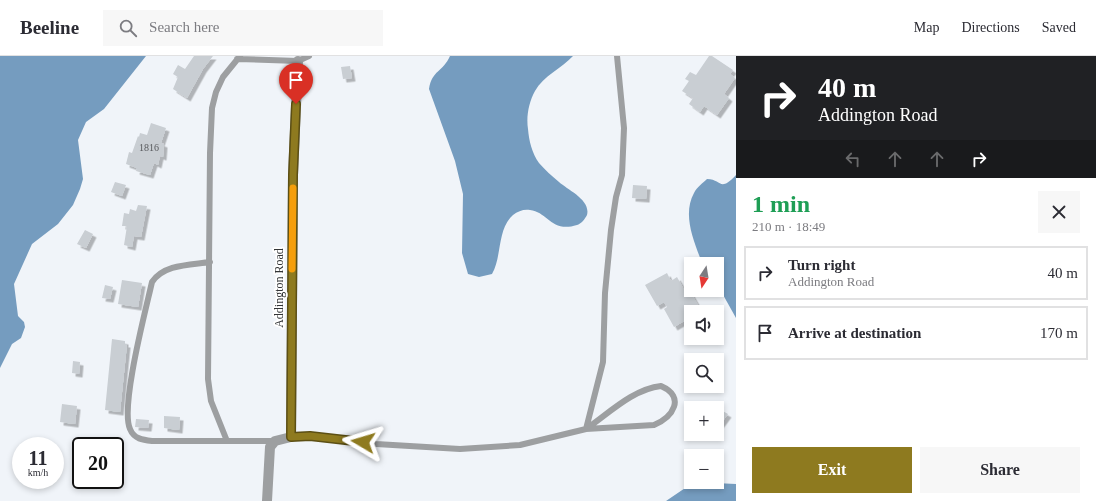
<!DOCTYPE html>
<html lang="en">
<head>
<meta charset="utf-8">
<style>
	body { margin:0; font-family:"Times New Roman",serif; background:#f7f7f7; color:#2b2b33; height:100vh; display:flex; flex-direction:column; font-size:15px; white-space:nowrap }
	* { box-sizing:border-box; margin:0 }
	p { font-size:13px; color:#7c7c81 }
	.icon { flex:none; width:22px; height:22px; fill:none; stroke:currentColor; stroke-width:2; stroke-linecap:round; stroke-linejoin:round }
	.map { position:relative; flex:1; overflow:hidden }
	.drawer { display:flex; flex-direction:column; background:#fff; width:360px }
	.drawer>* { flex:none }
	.top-card { background:#202124; color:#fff; overflow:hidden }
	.needle { width:26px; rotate:192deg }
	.controls { position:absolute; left:684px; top:201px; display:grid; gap:8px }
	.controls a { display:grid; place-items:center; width:40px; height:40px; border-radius:0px; background:#fff; box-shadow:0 2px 6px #0003; font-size:20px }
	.speed { position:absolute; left:12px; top:381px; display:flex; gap:8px; font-size:20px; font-weight:700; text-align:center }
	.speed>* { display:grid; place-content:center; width:52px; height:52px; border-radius:50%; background:#fff; box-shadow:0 2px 6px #0003; line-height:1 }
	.speed small { font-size:10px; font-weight:400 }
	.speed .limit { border:2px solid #111; border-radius:6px; background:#fff; color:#111 }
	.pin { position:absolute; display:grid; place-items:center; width:34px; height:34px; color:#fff; margin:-41px -17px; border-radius:50% 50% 50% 0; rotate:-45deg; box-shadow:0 0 4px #0007 }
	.pin .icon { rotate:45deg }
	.me { position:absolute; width:44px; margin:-22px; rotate:277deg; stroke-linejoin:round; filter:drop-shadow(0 0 3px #0008) }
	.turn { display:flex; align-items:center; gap:14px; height:84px; padding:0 16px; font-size:18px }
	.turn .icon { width:52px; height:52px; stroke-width:2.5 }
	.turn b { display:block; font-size:28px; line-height:34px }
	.lanes { display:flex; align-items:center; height:38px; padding:0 16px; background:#0003; justify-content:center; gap:20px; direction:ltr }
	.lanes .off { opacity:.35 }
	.round { display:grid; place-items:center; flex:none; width:42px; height:42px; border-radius:0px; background:#f7f7f7 }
	.summary { display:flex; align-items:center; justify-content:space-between; height:68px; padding:0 16px }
	h1 { font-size:24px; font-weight:800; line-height:30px; color:#1e9e55 }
	.primary-button { display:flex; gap:8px; margin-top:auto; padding:8px 16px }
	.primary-button a { flex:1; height:46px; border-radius:0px; background:#8e7a1f; color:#fff; font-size:16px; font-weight:800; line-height:46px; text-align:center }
	.primary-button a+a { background:#f7f7f7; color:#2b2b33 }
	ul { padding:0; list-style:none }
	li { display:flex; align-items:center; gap:12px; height:54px; margin:0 8px 6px; padding:0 8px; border:2px solid #e1e1e2; border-radius:0px }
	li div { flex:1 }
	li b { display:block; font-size:15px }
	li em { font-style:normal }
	header { display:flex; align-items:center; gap:24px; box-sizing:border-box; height:56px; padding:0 20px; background:#fff; border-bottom:1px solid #e1e1e2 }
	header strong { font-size:19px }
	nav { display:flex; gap:22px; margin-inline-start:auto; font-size:14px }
	.search { width:280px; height:36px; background:#f7f7f7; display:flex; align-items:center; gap:10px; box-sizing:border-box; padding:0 14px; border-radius:0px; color:#7c7c81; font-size:15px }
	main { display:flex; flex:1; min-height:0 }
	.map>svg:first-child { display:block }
</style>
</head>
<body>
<header>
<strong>Beeline</strong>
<div class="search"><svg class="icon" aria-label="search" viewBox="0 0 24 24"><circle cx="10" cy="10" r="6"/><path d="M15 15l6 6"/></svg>Search here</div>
<nav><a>Map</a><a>Directions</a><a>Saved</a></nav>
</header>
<main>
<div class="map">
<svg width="736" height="445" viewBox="0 0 736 445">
	<defs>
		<filter id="shadow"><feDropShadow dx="3.5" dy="3.5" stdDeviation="0" flood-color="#0004"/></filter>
	</defs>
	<rect width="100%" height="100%" fill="#f0f4f9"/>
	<!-- water -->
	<path fill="#759cbf" d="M0,0H146L104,53L86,66L78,84L83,123L80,133L73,149L58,168L32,188L14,228L18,260L24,266L25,271L21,282L12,288L0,312Z
		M450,0H573C562,12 543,20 535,35C529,46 526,60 528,73C529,85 532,97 539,107C545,114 552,120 559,126C568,134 591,144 587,159C585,163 581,168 577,169C551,177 548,156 530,154C524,153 518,155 513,159C497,173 502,201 492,218L479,221L468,218L462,197L463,138L455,105L429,33C432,14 443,16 450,0Z
		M736,119V262L717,228V208L702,207C694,185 682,159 694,137C697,131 703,127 707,123C722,123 719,137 736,119Z
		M694,426L736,428V445H666Z"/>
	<!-- building -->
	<path fill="#c9ced3" filter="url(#shadow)" d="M194,0H213L203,13L187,42L173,33L178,21L173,18L178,9L185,13Z
		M709,0H712L733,14L730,18L735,22L724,38L729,42L717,59L704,50L700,56L689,48L693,42L682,35L689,25L685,23L690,16L696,19Z
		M350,10L352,22L343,23L341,11Z
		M151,67L166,72L161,87L164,88L163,101L160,100L158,109L154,107L150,119L136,115L137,112L126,108L129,96L132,97L138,80L139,81L140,77L147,79Z
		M115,126L126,129L122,140L111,136Z
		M633,129L647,130L646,143L632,142Z
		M138,149L147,150L141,181L134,180L132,191L124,189L127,170H122L124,157L129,158L130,153L136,155Z
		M85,174L93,178L86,192L77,188Z
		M667,217L671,225L677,221L687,239L691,237L699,251V256H691V261L674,271L664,253L667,251L664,246L657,250L645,229Z
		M122,224L142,227L138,251L118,248Z
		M105,229L113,231L110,243L102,242Z
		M112,283L125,285V288H127L120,356L105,354Z
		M692,298L700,300L699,304H691Z
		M686,302L691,303V310L685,308Z
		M73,305L80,306L79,318L72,317Z
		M699,346L707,352H695Z
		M62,348L77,350L75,368L60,366Z
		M712,349L728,358L717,373V352H710Z
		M164,360L180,361L179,374L164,372Z
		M136,363L149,364L148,372L135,371Z"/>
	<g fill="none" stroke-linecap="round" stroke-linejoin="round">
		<!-- service -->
		<path stroke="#9d9fa1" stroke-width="6" d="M237,3L298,5L309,0
			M210,206C190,209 164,208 152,226C146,253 120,351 130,373C134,383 143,384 152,385H275
			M661,330C686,341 673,361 654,369L586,373C608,358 633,333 661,330Z
			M291,381L310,380L376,388L460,393L520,389L586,373L603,306L605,237L611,174L616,141L622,119L624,72L617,0
			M227,385L211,345L208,323L210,97L212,52L216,36L223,21L240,0"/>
		<!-- minor -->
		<path stroke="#9d9fa1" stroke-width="10" d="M267,445L270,391L275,385L291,381L293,119L298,5"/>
	</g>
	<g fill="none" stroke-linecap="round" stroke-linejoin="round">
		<defs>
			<path id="route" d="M296,48L293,119L291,381L310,380L363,386"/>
		</defs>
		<!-- route casing -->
		<use href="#route" stroke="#5c4f14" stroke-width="10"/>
		<!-- route -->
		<use href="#route" stroke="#8e7a1f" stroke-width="7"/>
		<!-- slow -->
		<path stroke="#f59e0b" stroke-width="7" d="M292,213L293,132"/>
	</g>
	<g text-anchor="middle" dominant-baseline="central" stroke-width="3.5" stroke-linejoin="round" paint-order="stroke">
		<!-- number labels -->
		<g font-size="10" fill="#585a5d">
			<text x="149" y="91">1816</text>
		</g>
		<!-- street labels -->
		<g font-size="12" fill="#323436" stroke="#fff">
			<text transform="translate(279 232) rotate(-90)">Addington Road</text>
		</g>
	</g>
</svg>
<div class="controls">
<a><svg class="needle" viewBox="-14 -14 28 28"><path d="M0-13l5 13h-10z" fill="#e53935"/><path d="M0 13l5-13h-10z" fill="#7c7c81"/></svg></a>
<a><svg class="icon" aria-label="sound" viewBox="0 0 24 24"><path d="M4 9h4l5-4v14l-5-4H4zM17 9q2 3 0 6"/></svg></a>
<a><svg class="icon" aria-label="search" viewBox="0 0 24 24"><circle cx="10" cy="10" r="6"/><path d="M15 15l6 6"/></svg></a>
<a>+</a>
<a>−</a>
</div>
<div class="speed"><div>11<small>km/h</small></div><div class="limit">20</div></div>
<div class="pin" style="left:296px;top:48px;background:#d93025"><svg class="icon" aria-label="arrive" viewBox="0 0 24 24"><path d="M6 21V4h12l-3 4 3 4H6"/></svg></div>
<svg class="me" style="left:363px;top:386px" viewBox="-20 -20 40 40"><path d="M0-17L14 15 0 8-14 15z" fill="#8e7a1f" stroke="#fff" stroke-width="4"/></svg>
</div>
<section class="drawer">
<div class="top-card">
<div class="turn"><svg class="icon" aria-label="right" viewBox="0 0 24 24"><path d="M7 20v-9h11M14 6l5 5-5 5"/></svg><div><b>40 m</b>Addington Road</div></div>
<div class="lanes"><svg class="icon off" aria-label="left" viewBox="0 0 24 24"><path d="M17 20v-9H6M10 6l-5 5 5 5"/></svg><svg class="icon off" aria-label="ahead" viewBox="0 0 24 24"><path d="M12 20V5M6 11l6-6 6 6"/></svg><svg class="icon off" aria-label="ahead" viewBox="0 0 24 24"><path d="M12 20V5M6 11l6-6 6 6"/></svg><svg class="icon" aria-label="right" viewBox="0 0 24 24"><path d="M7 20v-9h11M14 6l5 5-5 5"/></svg></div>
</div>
<div class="summary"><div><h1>1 min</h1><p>210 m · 18:49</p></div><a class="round"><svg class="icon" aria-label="close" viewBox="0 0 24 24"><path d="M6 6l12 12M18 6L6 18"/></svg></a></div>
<ul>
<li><svg class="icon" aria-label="right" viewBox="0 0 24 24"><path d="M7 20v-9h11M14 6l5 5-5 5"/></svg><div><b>Turn right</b><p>Addington Road</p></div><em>40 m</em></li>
<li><svg class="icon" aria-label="arrive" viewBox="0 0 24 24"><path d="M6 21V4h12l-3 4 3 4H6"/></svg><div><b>Arrive at destination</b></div><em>170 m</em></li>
</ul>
<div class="primary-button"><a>Exit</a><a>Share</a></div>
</section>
</main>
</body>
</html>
